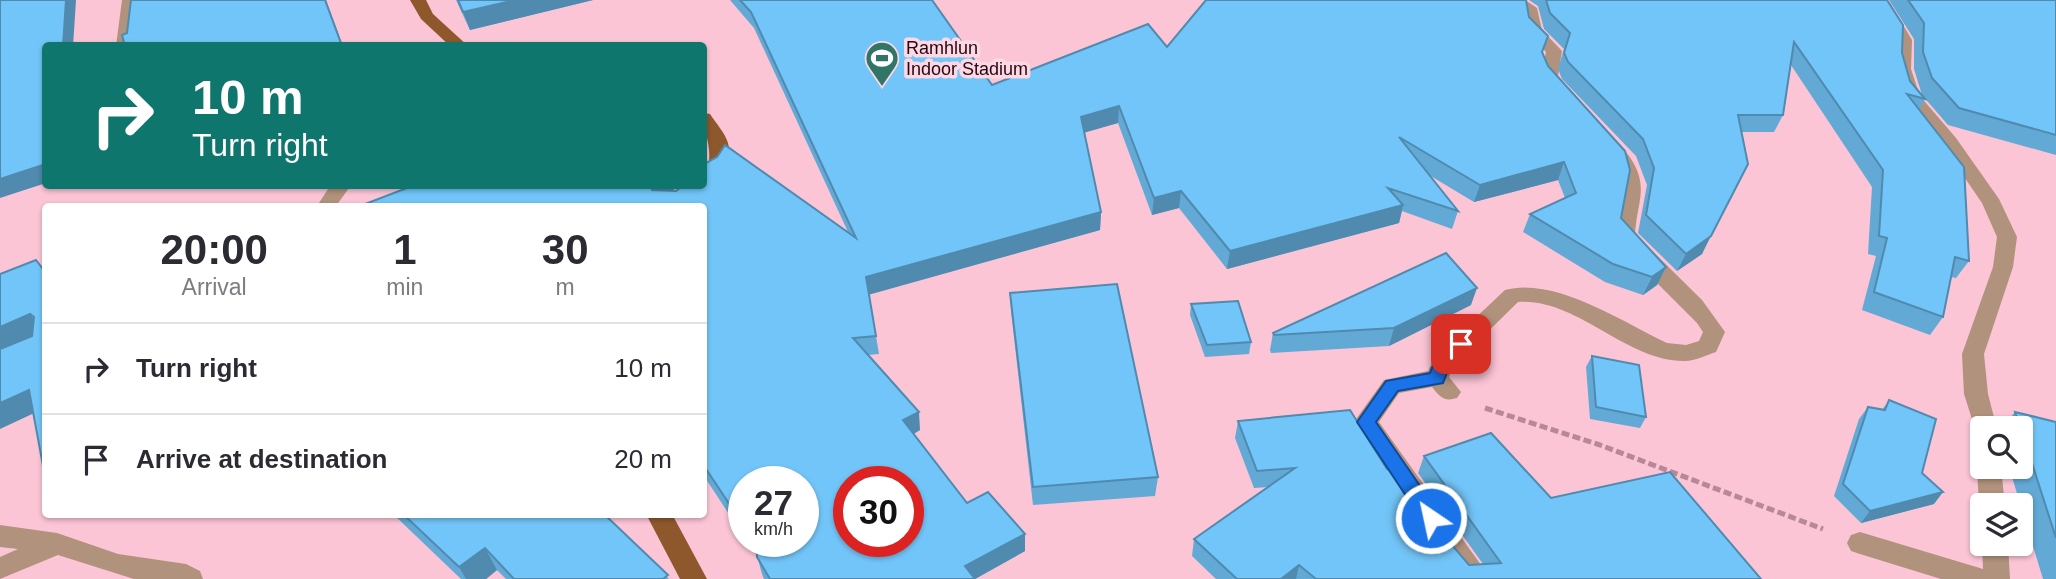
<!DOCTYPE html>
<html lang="en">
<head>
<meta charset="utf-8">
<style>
	body { margin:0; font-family:Arial,sans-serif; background:#f7f7f7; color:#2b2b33; height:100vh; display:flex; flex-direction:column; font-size:26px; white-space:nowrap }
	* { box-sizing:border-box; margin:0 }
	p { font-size:23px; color:#7c7c81 }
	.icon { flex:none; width:38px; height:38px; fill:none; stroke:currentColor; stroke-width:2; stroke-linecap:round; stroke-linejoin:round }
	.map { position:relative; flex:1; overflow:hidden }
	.sheet { position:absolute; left:42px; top:203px; width:665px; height:315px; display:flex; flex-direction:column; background:#fff; border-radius:7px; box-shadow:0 2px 5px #0004 }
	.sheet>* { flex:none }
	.banner { position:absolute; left:42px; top:42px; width:665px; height:147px; border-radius:7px; box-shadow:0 2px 5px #0004; background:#0f766e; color:#fff; overflow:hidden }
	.buttons { position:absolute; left:1970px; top:416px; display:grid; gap:14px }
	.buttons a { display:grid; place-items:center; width:63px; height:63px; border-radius:7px; background:#fff; box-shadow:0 2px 5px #0004; font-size:35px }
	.speed { position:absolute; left:728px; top:466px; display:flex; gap:14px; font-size:35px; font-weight:700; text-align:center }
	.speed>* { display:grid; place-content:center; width:91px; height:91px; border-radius:50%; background:#fff; box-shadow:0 2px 5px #0004; line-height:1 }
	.speed small { font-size:18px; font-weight:400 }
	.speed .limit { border:10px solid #d22; background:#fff; color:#111 }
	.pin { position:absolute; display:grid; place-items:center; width:60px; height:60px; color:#fff; margin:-30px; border-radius:14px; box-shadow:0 4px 10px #0006 }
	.me { position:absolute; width:77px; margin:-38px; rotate:326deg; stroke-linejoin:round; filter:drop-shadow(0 0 5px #0008) }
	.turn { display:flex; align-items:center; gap:24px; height:147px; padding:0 35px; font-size:32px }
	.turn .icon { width:91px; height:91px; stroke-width:2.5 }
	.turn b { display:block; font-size:49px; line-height:60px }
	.eta { display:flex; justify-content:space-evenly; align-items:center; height:119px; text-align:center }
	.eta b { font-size:42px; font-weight:700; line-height:49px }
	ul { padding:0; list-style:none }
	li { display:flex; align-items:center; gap:21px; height:91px; padding:0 35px; border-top:2px solid #e1e1e2 }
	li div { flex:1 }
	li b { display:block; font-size:26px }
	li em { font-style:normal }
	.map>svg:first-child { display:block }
</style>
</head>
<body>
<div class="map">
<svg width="2056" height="579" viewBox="0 0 2056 579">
	<rect width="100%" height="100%" fill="#fbc5d6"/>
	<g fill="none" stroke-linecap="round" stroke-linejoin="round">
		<!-- path -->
		<path stroke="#b68898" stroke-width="5" stroke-dasharray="8 3.5" stroke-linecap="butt" d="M1485,408L1600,445L1823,529"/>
		<!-- minor -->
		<path fill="#b1927c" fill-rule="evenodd" d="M122,0H138L132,46H116Z
			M1505,0H1525L1537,8L1542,30L1562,51L1558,76L1567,90L1565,94H1553C1540,79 1542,70 1546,52L1526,31L1522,10Z
			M1868,0H1887L1890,3L1912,40L1911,69L1920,96L1956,138L1999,199L2017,237L2013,267L1984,354L1988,394L1997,429H1983V437L1977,435L1964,394L1962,354L1993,267L1997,237L1982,203L1943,146L1903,97L1895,69L1896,40L1876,6Z
			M1612,142C1620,144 1624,150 1629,156C1650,186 1637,201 1635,234L1702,300L1725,332L1716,352C1706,355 1695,361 1685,361C1626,362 1578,298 1518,302L1453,366L1449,377L1461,392L1457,398C1444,402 1440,397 1432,387L1399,393L1379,422L1491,579H1462L1435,545L1354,422L1384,380L1428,371L1435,356L1505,290C1554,276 1623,322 1667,343L1686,345L1699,341L1703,332L1697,323L1639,265L1615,234L1624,182L1603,147Z
			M330,186L349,188L336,206H317Z
			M1983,459V467H2001L2005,506H1983V513L1979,506L1977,467Z
			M0,525L57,533L118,554L186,564L200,571L203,579H134L58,555L0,579V557L18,549L0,547Z
			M1860,532L1983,569L1982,544L1983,542L2008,544L2010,579H1941L1860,554L1851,551L1847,543L1851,535Z"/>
		<!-- primary -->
		<path fill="#8e582c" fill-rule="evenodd" d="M410,0H426L433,14L468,46H450L421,19Z
			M704,113L710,114C716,123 725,133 728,143C733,159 719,178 704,182V166L709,161C711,143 703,131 704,113Z
			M646,514H672L707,579H680Z"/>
	</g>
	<!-- wall -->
	<path fill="#62a9d5" d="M456,0H593L470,30Z
		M730,0H932L992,85L1167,47L1529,17L1548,66L1621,218L1666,267L1657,285L1643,295L1605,282L1523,232L1530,214L1565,198L1558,180L1474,202L1429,175L1458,211L1452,229L1402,211L1399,223L1227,269L1179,208L1152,215L1118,123L1084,132L1101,212L1100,230L869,294L879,354L868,355L920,430L914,434L967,503L1025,534V551L975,579H764L762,574L757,556L747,541H803L744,481V537L704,476V206L412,186H678L672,191L848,232L754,28Z
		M1529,0H1887L1910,81L1925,99L1919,110L1969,261L1956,278L1951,277L1943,317L1930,335L1862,310L1876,256L1868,254L1872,187L1791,65L1783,115L1774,132H1741L1702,254L1677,271L1638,233L1647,185L1636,156L1562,79L1558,69L1564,49L1544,29L1538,6Z
		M1889,0H2056V155L1948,125L1922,95L1914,69V39Z
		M1010,293L1158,477L1155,496L1033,505L1011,311Z
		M1191,304L1251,342L1249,354L1205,357L1190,315Z
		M1471,305L1389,346L1271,353L1270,350L1273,333Z
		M1592,356L1646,417L1640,428L1590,419L1586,367Z
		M1889,400L1922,473L1934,504L1861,523L1834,496L1859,419L1868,407L1882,410Z
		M2015,412L2056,422V579H2043L2009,467H2021V429H2001Z
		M1238,421L1387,469L1469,565L1483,564L1418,473L1424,456L1551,498L1761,579H1216L1192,556L1194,539L1269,487L1254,488L1235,438Z
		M393,514H604L669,579H506L497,570L486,579H461Z"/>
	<!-- shaded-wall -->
	<path fill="#508aae" d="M66,0H76L73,46H63Z
		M325,0H326L343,46H342Z
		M516,0H593L470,30L463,12Z
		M1119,106L1118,123L1080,134L1081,117Z
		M704,136L707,155L704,161Z
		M1564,162L1558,180L1474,202L1480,185Z
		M46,164V183L0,198V179Z
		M654,186H678L657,204L652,190V187Z
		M1181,191L1179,208L1152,215L1154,198Z
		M1403,205L1399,223L1227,269L1230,251Z
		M1101,212L1100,230L868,295L866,277Z
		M1711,236L1702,254L1677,271L1686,254Z
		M1666,267L1657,285L1643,295L1652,277Z
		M1477,288L1471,305L1389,346L1394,328Z
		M30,314L45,333L0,352V327Z
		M29,390L45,408L0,429V403Z
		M919,412L920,430L905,438L903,420Z
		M1943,492L1934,504L1861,523L1870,511Z
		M1025,534V551L975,579L965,566Z
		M485,548L497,570L486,579H466L459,567Z
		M1299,565L1296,579H1281Z"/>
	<!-- building -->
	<path fill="#72c5f8" stroke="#508aae" stroke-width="2" fill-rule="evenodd" d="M0,0H66L63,46H46V164L0,179Z
		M131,0H325L342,46H125L122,35L127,33Z
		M458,0H516L463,12Z
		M740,0H932L992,85L1148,24L1167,47L1206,0H1526L1529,17L1548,36L1542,52L1548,66L1625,151L1630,170L1621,218L1666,267L1652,277L1613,264L1530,214L1576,193L1564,162L1480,185L1399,137L1458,211L1388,188L1403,205L1230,251L1181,191L1154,198L1119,106L1081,117L1101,212L866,277L876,336L853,338L919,412L903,420L967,503L988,492L1025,534L965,566L975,579H770L757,557V546L753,541H803V481H744V526L704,466V206H360L412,186H654L652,187V190L676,191L682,186H704V164L717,157L725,145L856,238L751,12ZM849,481H908V541H849Z
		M1546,0H1887L1903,25L1902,53L1910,81L1925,99L1907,94L1964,167L1969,261L1955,257L1943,317L1874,292L1887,238L1879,236L1883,170L1794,42L1783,115H1738L1748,164L1711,236L1686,254L1646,215L1654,168L1643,139L1568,62L1564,53L1570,33L1550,13Z
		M1908,0H2056V135L1959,108L1932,78L1923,52L1924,23Z
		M1446,253L1477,288L1394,328L1274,335L1273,333Z
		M36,260L46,273V482L29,390L0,403V349L32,336L34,317L30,314L0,327V274Z
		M1117,284L1158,477L1033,487L1010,293Z
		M1238,301L1251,342L1207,345L1191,304Z
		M1592,356L1639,365L1646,417L1596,407Z
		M1889,400L1936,419L1922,473L1943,492L1870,511L1843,484L1868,407L1885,410Z
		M1350,410L1387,469L1396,466L1439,530L1469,565L1501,563L1424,456L1491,433L1551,498L1670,472L1761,579H1316L1299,565L1281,579H1237L1194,539L1295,468L1257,471L1238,421Z
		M2015,412L2056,422V538L2021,429Z
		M403,514H604L668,575L663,579H514L485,548L459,567Z"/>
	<!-- route -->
	<path fill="#1a73e8" stroke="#114b97" stroke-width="2" d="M1461,338L1469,344L1450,365L1443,383L1398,391L1376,422L1438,512L1441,518L1438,523H1424L1357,422L1386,381L1430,373C1435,359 1446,342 1461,338Z"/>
	<!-- icons -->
	<defs>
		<symbol id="stadium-pin" viewBox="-11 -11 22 30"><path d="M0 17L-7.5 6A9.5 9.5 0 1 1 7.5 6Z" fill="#317567" stroke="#fdd8e3"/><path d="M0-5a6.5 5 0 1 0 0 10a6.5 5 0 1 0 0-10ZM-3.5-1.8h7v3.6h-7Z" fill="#fff"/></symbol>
	</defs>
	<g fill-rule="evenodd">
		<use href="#stadium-pin" x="863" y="39" width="38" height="52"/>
	</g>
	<g text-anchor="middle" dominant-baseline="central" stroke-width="7" stroke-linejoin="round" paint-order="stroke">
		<!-- far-poi labels -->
		<g font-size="18" fill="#250613" stroke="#fdd8e3" text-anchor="start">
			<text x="906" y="48">Ramhlun<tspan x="906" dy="21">Indoor Stadium</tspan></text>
		</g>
	</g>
</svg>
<div class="buttons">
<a><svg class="icon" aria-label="search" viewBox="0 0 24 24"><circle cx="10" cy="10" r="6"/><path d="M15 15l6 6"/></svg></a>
<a><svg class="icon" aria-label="layers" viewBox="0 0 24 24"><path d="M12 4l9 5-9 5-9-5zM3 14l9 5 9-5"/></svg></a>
</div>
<div class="speed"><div>27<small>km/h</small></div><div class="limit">30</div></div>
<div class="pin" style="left:1461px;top:344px;background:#d93025"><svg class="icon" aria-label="arrive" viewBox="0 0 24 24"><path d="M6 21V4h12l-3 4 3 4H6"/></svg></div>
<svg class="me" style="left:1431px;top:518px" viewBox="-20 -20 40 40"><circle r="17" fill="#1a73e8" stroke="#fff" stroke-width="3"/><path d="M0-11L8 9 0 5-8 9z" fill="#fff"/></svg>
<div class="banner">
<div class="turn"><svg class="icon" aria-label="right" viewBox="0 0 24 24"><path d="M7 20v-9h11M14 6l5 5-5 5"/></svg><div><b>10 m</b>Turn right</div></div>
</div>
<section class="sheet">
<div class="eta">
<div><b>20:00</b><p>Arrival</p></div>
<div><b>1</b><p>min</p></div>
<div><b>30</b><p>m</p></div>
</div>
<ul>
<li><svg class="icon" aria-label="right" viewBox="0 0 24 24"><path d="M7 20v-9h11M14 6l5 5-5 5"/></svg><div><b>Turn right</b></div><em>10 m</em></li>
<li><svg class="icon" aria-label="arrive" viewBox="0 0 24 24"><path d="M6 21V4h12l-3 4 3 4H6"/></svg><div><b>Arrive at destination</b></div><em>20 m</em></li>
</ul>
</section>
</div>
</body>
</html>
